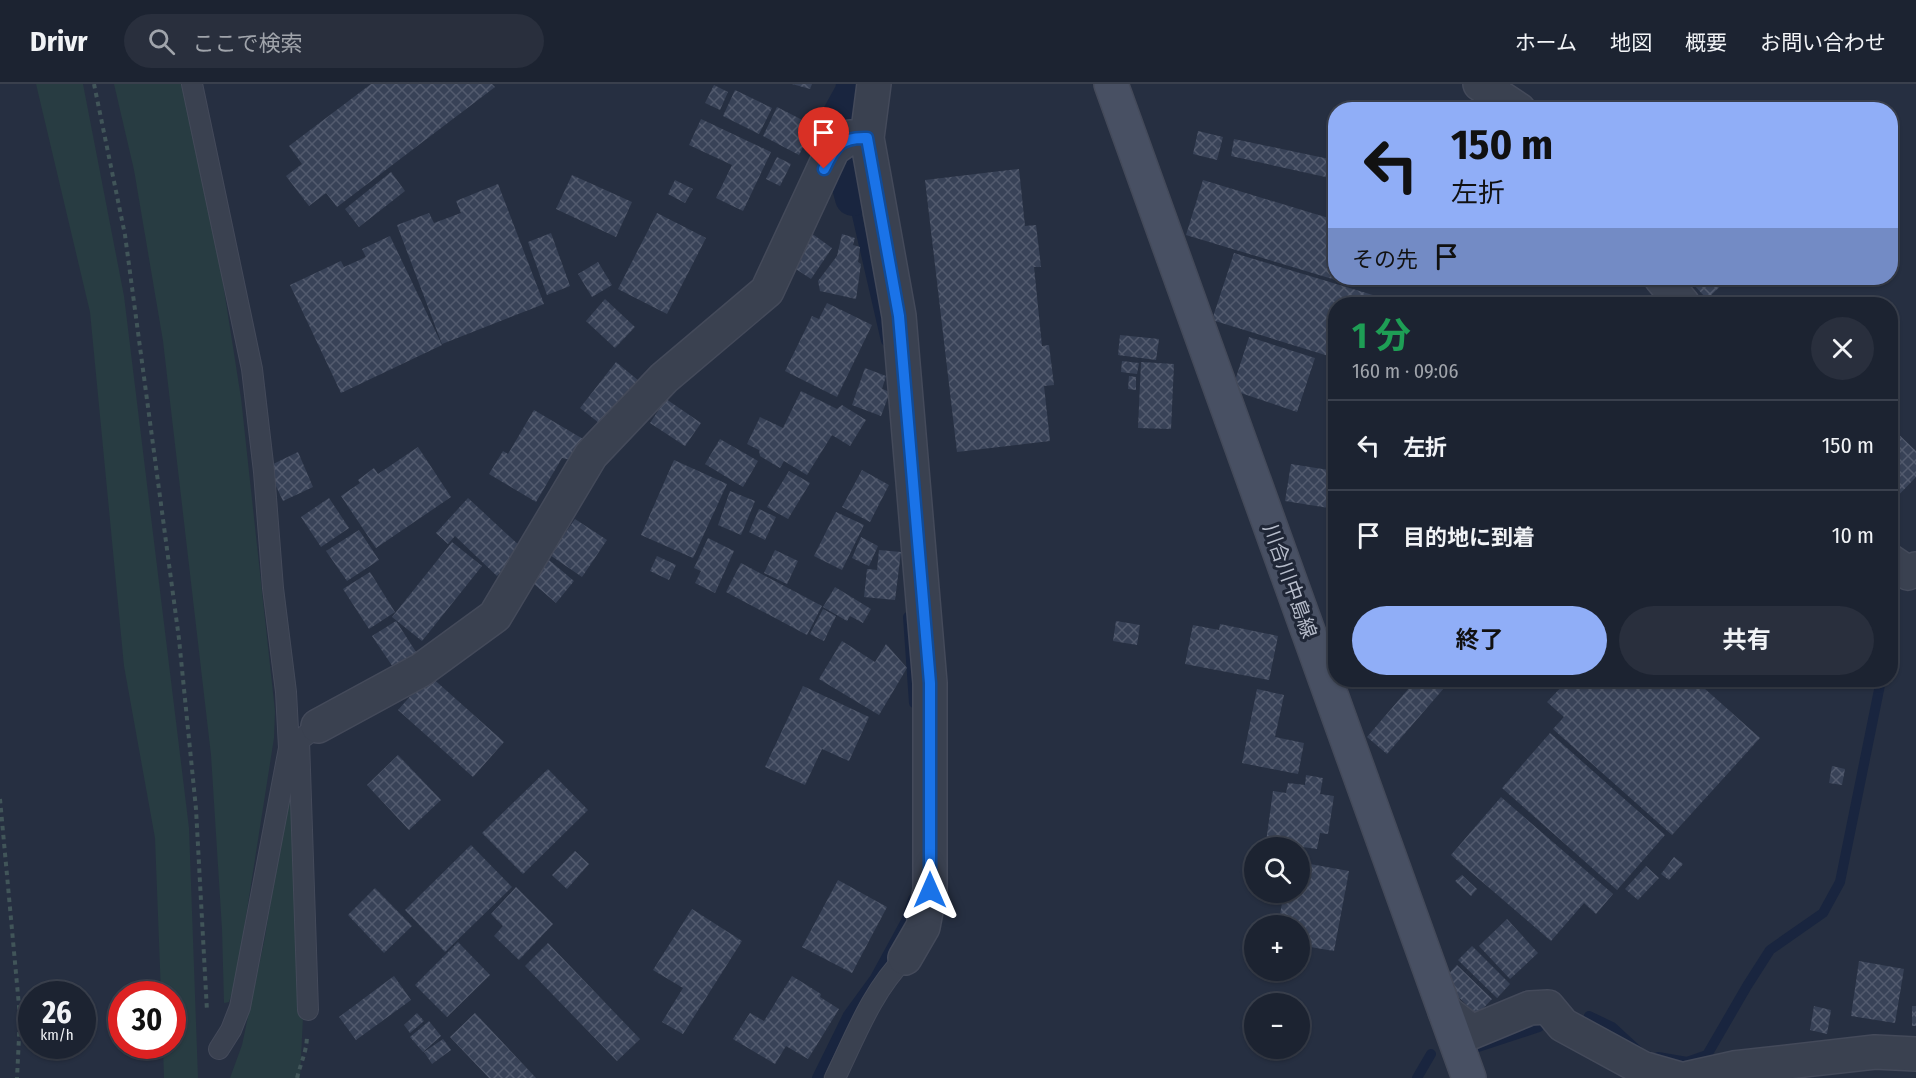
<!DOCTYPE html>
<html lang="ja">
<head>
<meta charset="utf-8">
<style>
	body { margin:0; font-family:"Fira Sans Condensed","Noto Sans JP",sans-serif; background:#292f3d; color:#f1f3f6; height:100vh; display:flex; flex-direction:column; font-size:22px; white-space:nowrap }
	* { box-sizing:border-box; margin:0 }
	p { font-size:20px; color:#a0a4ab }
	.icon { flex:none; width:33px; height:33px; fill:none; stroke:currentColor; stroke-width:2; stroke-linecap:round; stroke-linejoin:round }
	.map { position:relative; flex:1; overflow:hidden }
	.panel { position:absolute; left:1328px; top:213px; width:570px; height:390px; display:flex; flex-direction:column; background:#1c2331; border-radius:24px; box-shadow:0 2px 4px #0004,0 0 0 2px #3a404d }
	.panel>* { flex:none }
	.banner { position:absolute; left:1328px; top:18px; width:570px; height:183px; border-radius:24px; box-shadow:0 2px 4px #0004,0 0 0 2px #3a404d; background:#90aef7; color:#111; overflow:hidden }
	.controls { position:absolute; left:1244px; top:753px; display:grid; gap:12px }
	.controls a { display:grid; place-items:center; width:66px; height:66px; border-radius:50%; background:#1c2331; box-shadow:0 2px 4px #0004,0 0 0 2px #3a404d; font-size:30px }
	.speed { position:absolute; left:18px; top:897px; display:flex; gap:12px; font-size:30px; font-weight:700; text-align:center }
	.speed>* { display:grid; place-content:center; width:78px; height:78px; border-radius:50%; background:#1c2331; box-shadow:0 2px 4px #0004,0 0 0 2px #3a404d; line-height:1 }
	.speed small { font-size:15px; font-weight:400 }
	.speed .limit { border:9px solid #d22; background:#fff; color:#111 }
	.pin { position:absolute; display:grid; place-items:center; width:51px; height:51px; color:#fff; margin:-62px -26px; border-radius:50% 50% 50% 0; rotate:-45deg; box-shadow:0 0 6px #0007 }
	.pin .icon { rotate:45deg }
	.me { position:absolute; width:66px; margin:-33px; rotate:0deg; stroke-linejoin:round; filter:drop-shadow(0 0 4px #0008) }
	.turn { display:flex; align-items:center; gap:21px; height:126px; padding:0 24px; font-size:27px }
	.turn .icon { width:78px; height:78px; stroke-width:2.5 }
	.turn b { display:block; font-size:42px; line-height:51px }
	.then { display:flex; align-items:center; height:57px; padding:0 24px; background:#0003; gap:12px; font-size:22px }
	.round { display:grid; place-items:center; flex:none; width:63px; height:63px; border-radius:32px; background:#292f3d }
	.head { display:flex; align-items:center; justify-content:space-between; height:102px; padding:0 24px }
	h1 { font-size:36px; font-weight:700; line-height:45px; color:#1e9e55 }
	.action { display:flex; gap:12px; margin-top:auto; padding:12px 24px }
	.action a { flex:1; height:69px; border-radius:36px; background:#90aef7; color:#111; font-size:24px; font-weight:700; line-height:69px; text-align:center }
	.action a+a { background:#292f3d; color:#f1f3f6 }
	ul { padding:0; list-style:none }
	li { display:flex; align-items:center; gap:18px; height:90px; padding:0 24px; border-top:2px solid #3a404d }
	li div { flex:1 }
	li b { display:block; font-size:22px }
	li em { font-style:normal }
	header { display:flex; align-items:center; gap:36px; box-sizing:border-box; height:84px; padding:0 30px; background:#1c2331; border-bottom:2px solid #3a404d }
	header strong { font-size:28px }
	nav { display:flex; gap:33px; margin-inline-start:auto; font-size:21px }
	.search { width:420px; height:54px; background:#292f3d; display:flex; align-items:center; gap:15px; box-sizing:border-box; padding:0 21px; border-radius:33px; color:#a0a4ab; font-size:22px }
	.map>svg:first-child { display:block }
</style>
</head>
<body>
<header>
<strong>Drivr</strong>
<div class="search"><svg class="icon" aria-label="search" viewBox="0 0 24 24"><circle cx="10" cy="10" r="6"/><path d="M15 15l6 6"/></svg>ここで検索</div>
<nav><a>ホーム</a><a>地図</a><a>概要</a><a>お問い合わせ</a></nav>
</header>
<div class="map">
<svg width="1916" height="994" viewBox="0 0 1916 994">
	<defs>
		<pattern id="building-cross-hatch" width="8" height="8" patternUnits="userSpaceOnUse" patternTransform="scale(1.5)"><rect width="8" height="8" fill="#384257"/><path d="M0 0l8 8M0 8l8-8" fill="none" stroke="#535b6e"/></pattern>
	</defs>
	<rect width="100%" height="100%" fill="#262f41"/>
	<!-- green -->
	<path fill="#283c42" d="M36,0H83L124,212L189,744L198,994H164L163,962H172V910H161L155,754L124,582L90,228Z
		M114,0H185L214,142L241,314L275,627L274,654L236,896L229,918L224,919L222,845L211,671L163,257L134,86Z
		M294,669L304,913L300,994H230L242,961L265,853Z"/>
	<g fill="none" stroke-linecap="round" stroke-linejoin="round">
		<!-- stream -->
		<path stroke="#19253f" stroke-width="10" d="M853,114L886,257
			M908,533L914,619
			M1890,547L1892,497L1898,486
			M1589,932L1612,943L1638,967
			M1478,963L1539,943
			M1658,973L1687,978L1707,971L1747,902L1770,866L1823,829L1840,798L1881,596
			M817,994L848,931L875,894L906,837L913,815
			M1417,994L1431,970"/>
		<!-- canal -->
		<path stroke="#19253f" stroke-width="36" d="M837,37L853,8L854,0
			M845,84L853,114"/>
	</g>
	<!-- building -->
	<path fill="url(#building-cross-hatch)" d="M371,0H492L495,3L337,123L326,109L309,122L286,92L302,80L289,62Z
		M792,0H812L810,5Z
		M714,1L728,8L720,26L705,19Z
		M735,6L772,24L759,50L723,32Z
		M777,23L814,42L799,71L763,52Z
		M701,35L771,68L743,127L716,114L732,81L689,61Z
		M1198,47L1223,53L1217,76L1193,70Z
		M1234,55L1334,76L1330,94L1231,72Z
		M777,73L791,80L780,102L766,95Z
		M1019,85L1025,142L1036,141L1041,183H1034L1042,262L1049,261L1054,301L1044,302L1050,357L957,368L925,96Z
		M391,88L405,107L359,143L345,125Z
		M572,91L632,118L616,153L556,125Z
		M675,96L693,105L685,119L668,110Z
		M1203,96L1335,136V194H1340L1339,197L1186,151Z
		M498,100L544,220L442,260L397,141L429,129L434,139L461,129L456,117Z
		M657,129L706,154L667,230L618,205Z
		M551,149L570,202L547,211L528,158Z
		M811,149L832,164L811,195L790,181Z
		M842,150L855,154L853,161L860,163L858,178L861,180L856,215L820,207L818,197L837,172Z
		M390,152L442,261L341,309L290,201L341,177L344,183L366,173L362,165Z
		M1234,169L1386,215L1384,220H1335V274L1212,236Z
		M598,178L612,201L592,213L578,190Z
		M1550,194H1571L1566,203Z
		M1697,194H1729L1707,215L1692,199Z
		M605,215L635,243L615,264L586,237Z
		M827,219L872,241L837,313L785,287L812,232L819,235Z
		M1120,251L1159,255L1156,276L1118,271Z
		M1249,253L1315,274L1297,328L1232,306Z
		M1122,277L1139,279L1137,290L1121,288Z
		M616,278L639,297L603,342L580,324Z
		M1141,278L1174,280L1171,345L1138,344Z
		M865,284L886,292L882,305L890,308L881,332L852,321Z
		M1129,292L1136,293V306L1128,305Z
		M801,307L837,325L842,321L866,336L850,362L832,351L807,391L784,377L780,384L760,372L759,366L747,360L760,333L783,344Z
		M666,315L701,339L685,362L650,339Z
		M534,326L583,355L571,376L562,374L536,418L489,390L503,367L508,370Z
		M1890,342L1916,367V393L1890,420Z
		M720,355L758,377L743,403L705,380Z
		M418,363L451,413L376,464L341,412L360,399L358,396L374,384L378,390Z
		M298,368L313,403L283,417L267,383Z
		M674,376L727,400L693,474L641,451Z
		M1291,380L1335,387V425L1285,417Z
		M862,386L889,401L870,438L842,423Z
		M789,387L810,399L788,435L767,423Z
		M730,407L755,417L741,451L718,441Z
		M329,414L349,444L321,463L301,433Z
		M468,414L522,464L497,492L455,452L448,460L436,449Z
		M759,425L776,433L765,456L749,448Z
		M836,428L864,441L842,486L814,472Z
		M575,435L607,456L582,493L550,471Z
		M359,446L379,476L347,497L326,467Z
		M861,453L878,462L869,482L852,474Z
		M708,454L734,467L715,509L695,499L701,487L694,484Z
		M452,458L482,482L422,557L392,533Z
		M775,466L798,477L787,500L764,489Z
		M879,466L901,468L895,516L864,513L867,485L877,486Z
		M543,471L574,497L556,519L526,493Z
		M657,472L676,481L669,496L650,487Z
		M741,479L822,522L807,551L726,508Z
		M370,488L395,528L369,545L343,505Z
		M835,503L871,525L863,539L850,532L847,537L823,523Z
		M823,525L836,532L824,557L810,550Z
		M396,537L418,571L395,586L372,552Z
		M1116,537L1140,541L1137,561L1113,557Z
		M1220,540L1278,552L1269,596L1185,580L1193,541L1219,546Z
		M842,557L875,578L886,560L907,584L879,631L819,595Z
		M429,591L504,658L473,693L398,626Z
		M1416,596H1451L1387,670L1367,653Z
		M1568,596H1695L1760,654L1672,751L1553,645L1564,633L1547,618Z
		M803,602L869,633L849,677L822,665L805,701L765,683Z
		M1257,605L1284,611L1275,653L1304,659L1298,690L1242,679Z
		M1550,649L1665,751L1617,806L1502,704Z
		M398,671L441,716L409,746L367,701Z
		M1832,682L1845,685L1842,701L1829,699Z
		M548,685L588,726L523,790L482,749Z
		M1306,691L1323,694L1320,710L1334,712L1328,750L1320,749L1317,765L1266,758L1273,707L1286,709L1288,699L1305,701Z
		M1501,713L1613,810L1596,830L1584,819L1551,857L1451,771Z
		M471,761L512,803L445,868L405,826Z
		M575,767L589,780L567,805L552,791Z
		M1674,773L1683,780L1669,796L1661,790Z
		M1299,778L1349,787L1334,867L1299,861V842H1278L1284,808H1299Z
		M1646,782L1659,794L1638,816L1625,805Z
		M1462,791L1477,805L1471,812L1455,797Z
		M838,796L887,823L852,889L802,863Z
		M516,803L553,840L519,876L494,852L503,842L491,830Z
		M375,804L412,842L384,869L348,831Z
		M692,825L742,857L683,950L662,938L683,904L653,886Z
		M1507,835L1538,869L1510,895L1479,862Z
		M458,858L490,891L447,933L415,901Z
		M548,859L640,955L617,977L525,882Z
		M1472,862L1510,900L1497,914L1458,876Z
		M1859,877L1904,885L1895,939L1851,932Z
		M1457,881L1492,915L1477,931L1442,897Z
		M394,892L411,916L356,956L339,933Z
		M792,892L821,910L820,913L839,925L808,975L786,962L775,980L733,955L750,929L764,937Z
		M1814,922L1831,926L1827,950L1810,946Z
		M1912,922H1916V942H1912Z
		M417,929L424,937L410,949L404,941Z
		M475,929L536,994H489L450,953Z
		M429,937L441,952L423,968L410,953Z
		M443,955L451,966L432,980L424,968Z"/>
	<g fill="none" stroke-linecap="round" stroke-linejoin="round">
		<defs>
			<path id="lane" d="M192,0L252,285L264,388L273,504L286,608L289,664
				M299,656L308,926
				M219,965L231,946L240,923L289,664L318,642
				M835,994C855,953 872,907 905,874"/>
			<path id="street" d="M874,0L867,54L899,232L930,599V806L923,843L905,874
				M1480,0L1519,26
				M1661,194L1683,220
				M1890,477L1908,489L1916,485
				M318,642L421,586L495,532L591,371L664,294L767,207L833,65L850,53L867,54
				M1445,927L1472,948L1530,924L1548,923L1563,941L1642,984L1677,994
				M1689,994L1734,984L1875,968L1916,970"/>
			<path id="secondary" d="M1111,0L1469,994"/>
		</defs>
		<!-- lane casing -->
		<use href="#lane" stroke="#444a5a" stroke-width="22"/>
		<!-- street casing -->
		<use href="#street" stroke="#444a5a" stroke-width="36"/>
		<!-- secondary casing -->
		<use href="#secondary" stroke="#444a5a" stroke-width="36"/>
		<!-- path -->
		<path stroke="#415559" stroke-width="4" stroke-dasharray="4.5 4.5" stroke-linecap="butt" d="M94,0L125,151L179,555L196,725L207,927
			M0,715L20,933L17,994
			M297,994C301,978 307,967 307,951"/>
		<!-- lane -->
		<use href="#lane" stroke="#3a4150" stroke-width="20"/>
		<!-- street -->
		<use href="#street" stroke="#3a4150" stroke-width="33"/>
		<!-- secondary -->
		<use href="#secondary" stroke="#485063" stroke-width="33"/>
	</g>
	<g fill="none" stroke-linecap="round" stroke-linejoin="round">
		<defs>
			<path id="route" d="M824,85C835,62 840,53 867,54L899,232L930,599V806"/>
		</defs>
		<!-- route casing -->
		<use href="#route" stroke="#114b97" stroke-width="15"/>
		<!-- route -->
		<use href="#route" stroke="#1a73e8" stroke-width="10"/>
	</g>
	<g text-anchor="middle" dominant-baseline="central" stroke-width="6" stroke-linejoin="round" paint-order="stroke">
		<!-- street labels -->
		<g font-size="20" fill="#b7bdcb" stroke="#1f2636">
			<text transform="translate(1290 497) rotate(70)">川合川中島線</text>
		</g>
	</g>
</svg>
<div class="controls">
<a><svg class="icon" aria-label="search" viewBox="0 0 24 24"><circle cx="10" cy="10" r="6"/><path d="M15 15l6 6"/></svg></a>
<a>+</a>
<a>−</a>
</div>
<div class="speed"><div>26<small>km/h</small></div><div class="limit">30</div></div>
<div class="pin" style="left:824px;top:85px;background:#d93025"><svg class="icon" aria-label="arrive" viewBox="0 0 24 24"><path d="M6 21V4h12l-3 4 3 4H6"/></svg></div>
<svg class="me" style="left:930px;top:806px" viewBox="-20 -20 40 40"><path d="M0-17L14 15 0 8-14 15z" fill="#1a73e8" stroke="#fff" stroke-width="4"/></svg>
<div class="banner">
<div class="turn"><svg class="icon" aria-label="left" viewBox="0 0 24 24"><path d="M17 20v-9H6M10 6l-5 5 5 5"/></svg><div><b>150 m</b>左折</div></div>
<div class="then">その先<svg class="icon" aria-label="arrive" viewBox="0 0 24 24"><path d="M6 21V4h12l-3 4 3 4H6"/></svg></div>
</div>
<section class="panel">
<div class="head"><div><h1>1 分</h1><p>160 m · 09:06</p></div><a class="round"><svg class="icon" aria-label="close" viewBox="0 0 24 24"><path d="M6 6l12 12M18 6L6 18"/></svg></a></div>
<ul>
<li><svg class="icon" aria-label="left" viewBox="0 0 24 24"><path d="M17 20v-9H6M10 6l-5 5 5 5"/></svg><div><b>左折</b></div><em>150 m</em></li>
<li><svg class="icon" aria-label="arrive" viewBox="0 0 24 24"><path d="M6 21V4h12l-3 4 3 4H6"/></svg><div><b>目的地に到着</b></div><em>10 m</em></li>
</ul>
<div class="action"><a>終了</a><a>共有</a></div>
</section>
</div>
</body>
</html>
